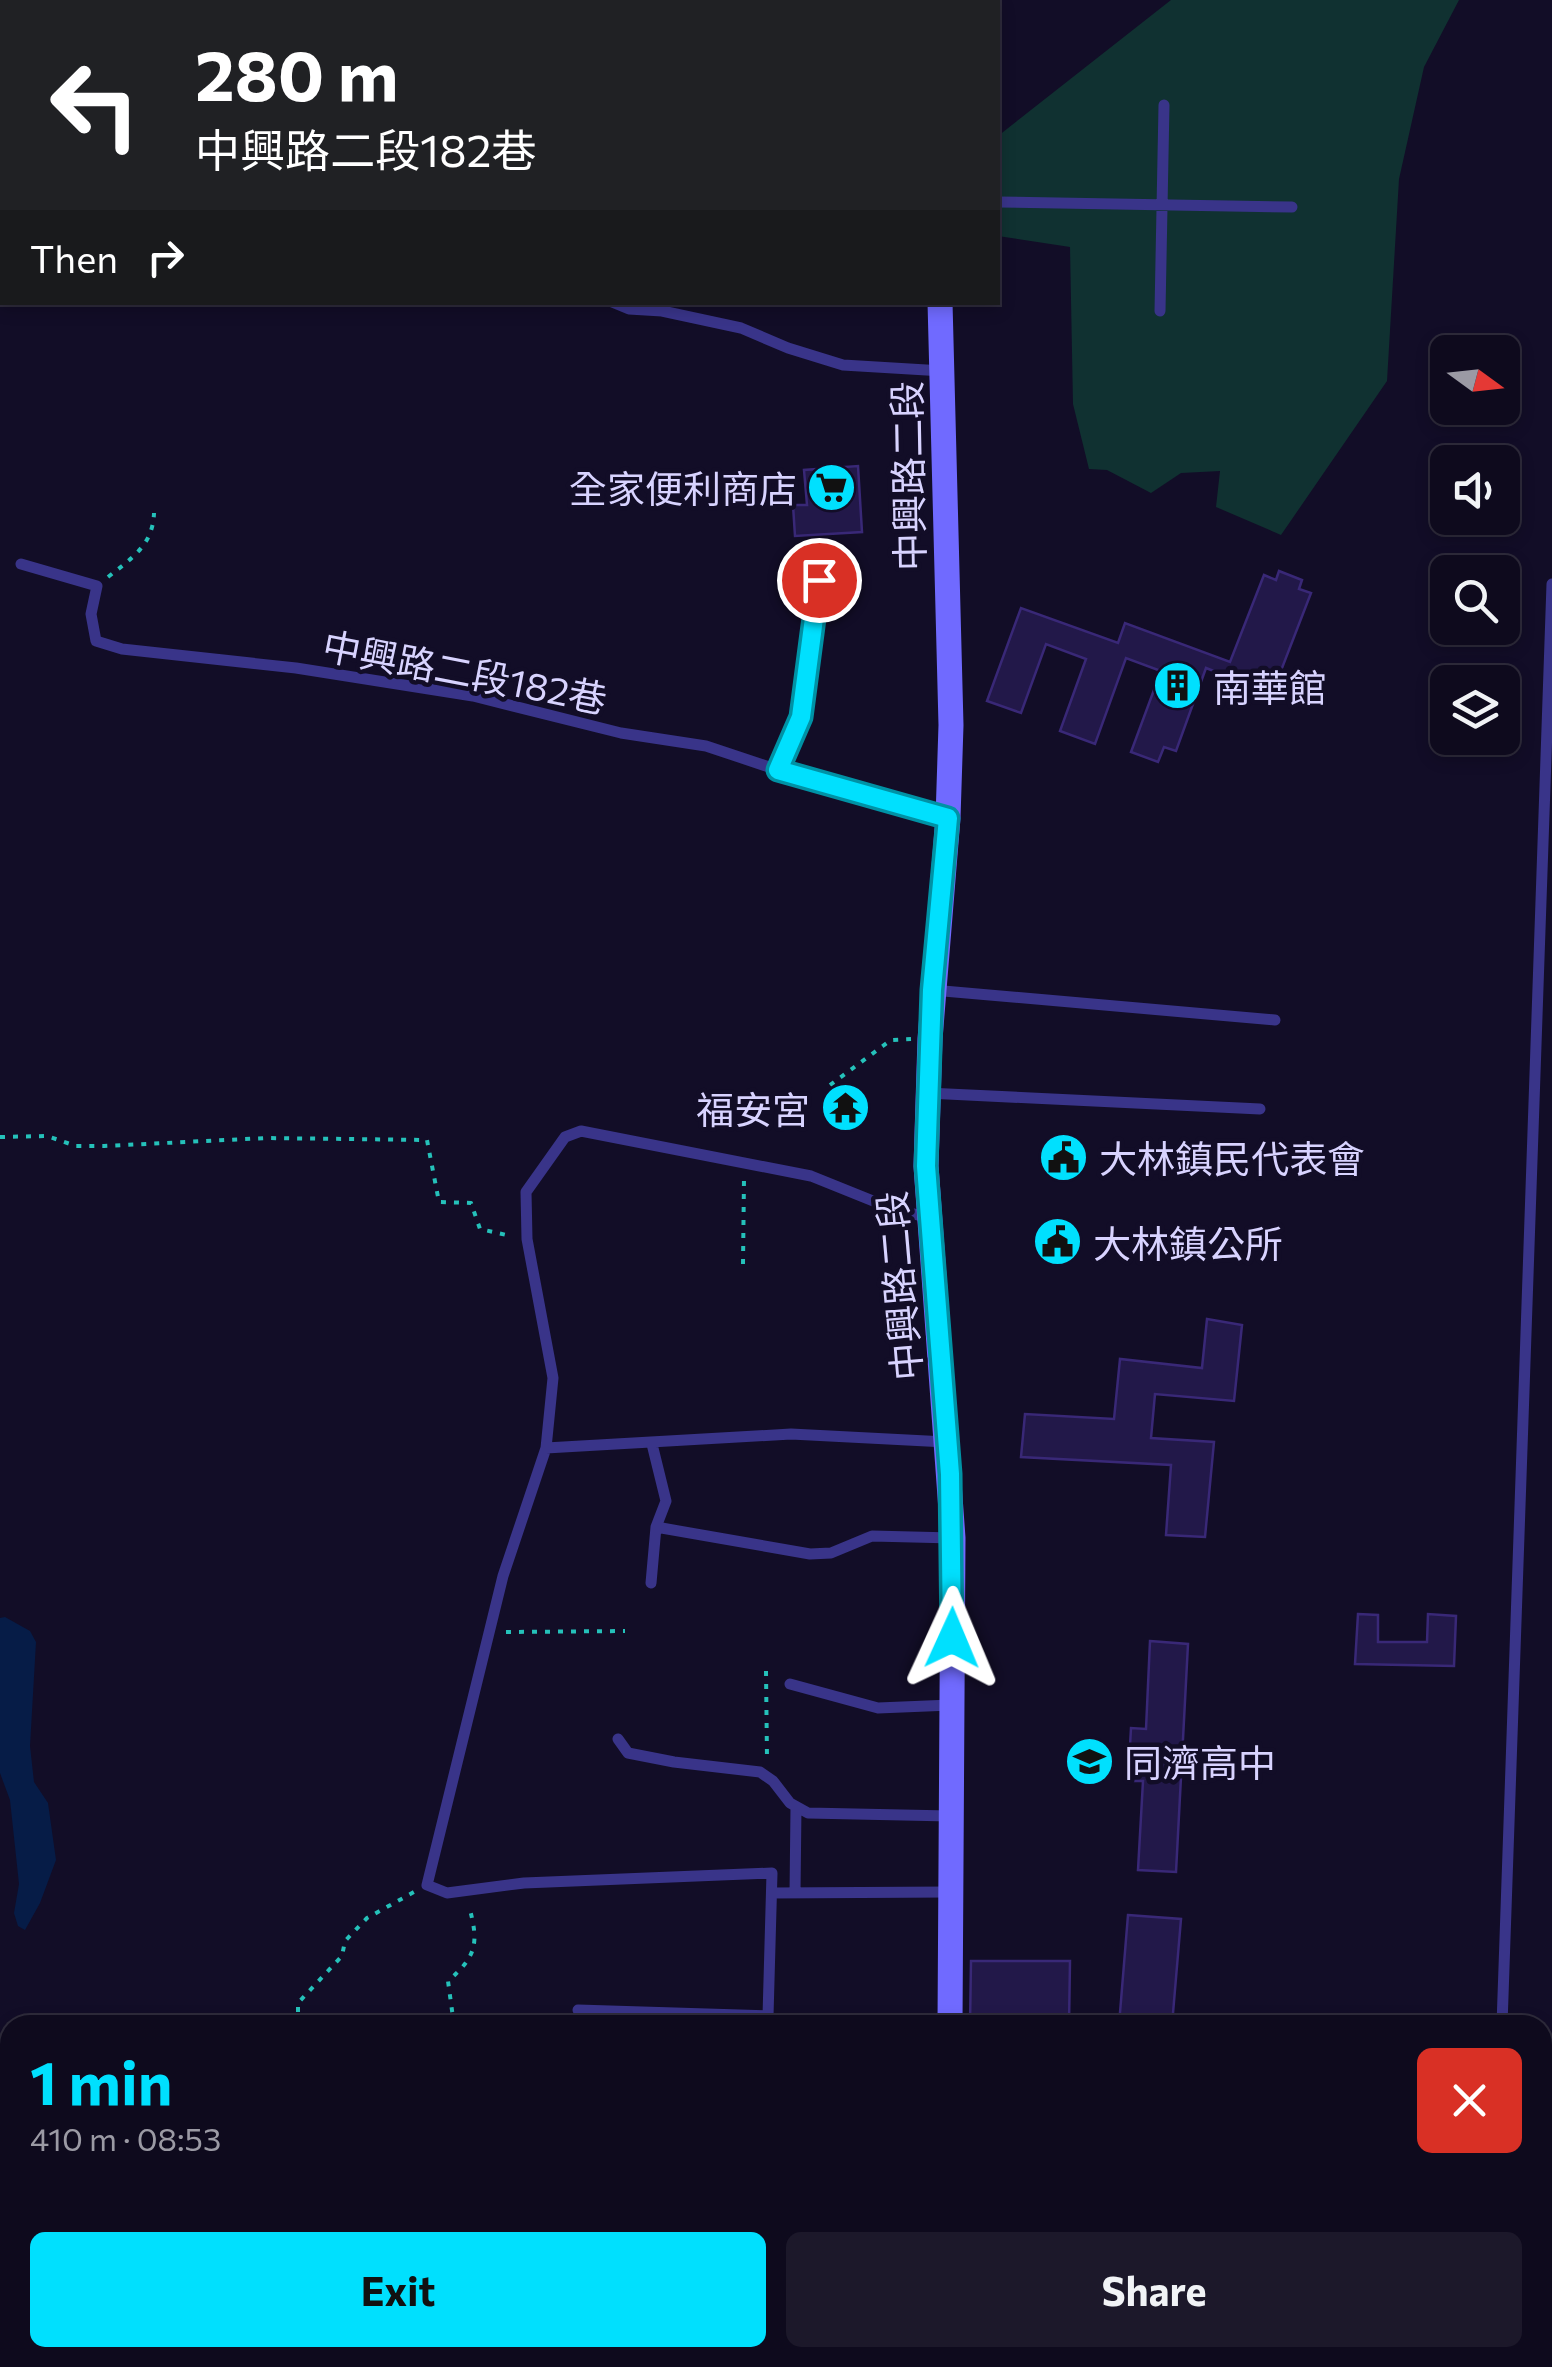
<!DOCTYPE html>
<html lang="en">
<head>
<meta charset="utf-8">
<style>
	body { margin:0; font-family:Commissioner,"Noto Sans TC",sans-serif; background:#1c182a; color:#f1f3f6; height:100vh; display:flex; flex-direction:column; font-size:38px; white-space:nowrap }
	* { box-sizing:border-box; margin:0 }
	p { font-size:32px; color:#9b9aa4 }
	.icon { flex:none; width:55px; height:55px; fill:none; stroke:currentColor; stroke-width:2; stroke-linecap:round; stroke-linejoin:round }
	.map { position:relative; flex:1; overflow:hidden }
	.drawer { position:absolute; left:0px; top:2015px; width:1552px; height:352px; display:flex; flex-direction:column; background:#0e0a1d; border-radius:30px 30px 0 0; box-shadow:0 5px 15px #0003,0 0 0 2px #2e2b3b }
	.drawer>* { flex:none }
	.hud { position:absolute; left:0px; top:0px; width:1000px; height:305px; box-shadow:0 5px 15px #0003,0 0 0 2px #2e2b3b; background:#202124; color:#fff; overflow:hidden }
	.needle { width:65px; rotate:105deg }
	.controls { position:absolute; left:1430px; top:335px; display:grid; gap:20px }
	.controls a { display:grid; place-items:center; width:90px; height:90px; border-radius:15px; background:#0e0a1d; box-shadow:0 5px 15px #0003,0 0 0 2px #2e2b3b; font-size:50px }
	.pin { position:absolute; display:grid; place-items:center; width:85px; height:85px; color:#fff; margin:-42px; border:5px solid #fff; border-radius:50%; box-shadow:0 2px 10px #0007 }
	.me { position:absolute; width:110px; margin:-55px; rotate:1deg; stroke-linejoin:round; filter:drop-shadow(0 0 8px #0008) }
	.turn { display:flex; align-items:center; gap:35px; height:210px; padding:0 30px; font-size:45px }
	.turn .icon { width:130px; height:130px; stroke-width:2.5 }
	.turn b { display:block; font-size:70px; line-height:85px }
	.then { display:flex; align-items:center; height:95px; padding:0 30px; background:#0003; gap:20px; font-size:38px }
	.round { display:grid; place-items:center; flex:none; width:105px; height:105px; border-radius:15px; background:#1c182a }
	.summary { display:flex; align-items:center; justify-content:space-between; height:170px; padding:0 30px }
	h1 { font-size:60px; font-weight:700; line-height:75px; color:#00e0fe }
	.cta { display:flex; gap:20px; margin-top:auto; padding:20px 30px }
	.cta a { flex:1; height:115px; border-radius:15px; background:#00e0fe; color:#111; font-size:40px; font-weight:700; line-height:115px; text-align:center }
	.cta a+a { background:#1c182a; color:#f1f3f6 }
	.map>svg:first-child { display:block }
</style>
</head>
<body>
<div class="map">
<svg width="1552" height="2367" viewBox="0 0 1552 2367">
	<rect width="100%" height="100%" fill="#120d27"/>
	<!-- green -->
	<path fill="#103131" d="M1171,0H1459L1424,67L1399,179L1387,381L1281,535L1216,507L1220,471L1181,473L1151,493L1107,470L1089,469L1073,404L1070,247L998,236V136Z"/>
	<!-- water -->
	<path fill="#061c47" d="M5,1617L30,1631L36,1642L30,1746L34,1782L48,1803L56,1860L40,1903L25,1930L18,1926L14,1913L19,1884L10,1800L0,1773V1618Z
		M10,2237V2351L0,2352V2246Z
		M168,2358H261L262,2367H193Z"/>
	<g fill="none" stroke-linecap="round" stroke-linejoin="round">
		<!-- river -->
		<path stroke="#061c47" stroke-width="35" d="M0,105L2,110
			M0,278L2,277"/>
	</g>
	<!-- building -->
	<path fill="#221849" stroke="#392877" stroke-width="2.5" d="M858,466L862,532L795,536L793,505H807L804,470Z
		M1279,571L1302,580L1299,589L1311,593L1272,694L1206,668L1176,751L1164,747L1158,762L1131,752L1161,671L1126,658L1095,744L1060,731L1086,659L1046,644L1021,713L987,701L1021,608L1118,643L1125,623L1230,662L1264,575L1276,580Z
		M1207,1319L1242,1325L1234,1401L1155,1394L1151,1438L1214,1442L1205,1537L1166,1535L1171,1465L1021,1457L1025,1414L1114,1419L1120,1359L1202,1368Z
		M1358,1614L1378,1615V1642H1427L1428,1614L1456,1616L1454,1666L1355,1664Z
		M1150,1641L1188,1644L1176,1872L1138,1870L1143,1781H1128L1131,1728L1146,1729Z
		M1128,1915L1181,1919L1172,2025H1119Z
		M971,1961H1070L1069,2025H970Z"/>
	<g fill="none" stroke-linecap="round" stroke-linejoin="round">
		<!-- path -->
		<path stroke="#25c1ba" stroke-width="4" stroke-dasharray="5 8" stroke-linecap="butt" d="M108,577C132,558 153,545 154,513
			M830,1085L891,1040L911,1039
			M0,1137L47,1136L76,1146H104L266,1138L427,1140L439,1202L471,1203L480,1229L511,1236
			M743,1264L744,1178
			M506,1632L625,1631
			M766,1671L767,1758
			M298,2025V2003L342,1956L345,1941L367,1918L414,1892
			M454,2025L448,1981C477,1956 479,1943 469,1906
			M0,2227L10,2219"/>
		<!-- lane -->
		<path stroke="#393489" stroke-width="11" d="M998,202L1292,207
			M612,302L629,309L662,311L741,328L788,348L843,365L943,371
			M1160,311L1164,105
			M21,564L97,586L91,614L96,641L122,649L296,668L473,696L621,733L706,746L778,770L948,818
			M778,770L801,717L819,580
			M932,990L1275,1020
			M927,1093L1260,1109
			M652,1444L666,1501L656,1527
			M546,1448L791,1434L946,1442
			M651,1583L656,1527L810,1554L831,1553L872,1536L953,1538
			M790,1684L878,1708L951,1705
			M618,1739L628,1753L674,1762L760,1772L773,1781L790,1803L808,1813L950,1816
			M772,1893L949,1892
			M795,1893L796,1807
			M578,2010L768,2016L772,1873L524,1883L447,1893L427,1885L503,1576L546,1448L553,1378L527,1239L526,1192L565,1137L581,1131L811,1176L888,1207L929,1218
			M1502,2025L1552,584
			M1542,2106H1552
			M1103,2367L1107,2358
			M1489,2367L1490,2358"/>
		<!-- secondary -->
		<path stroke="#706aff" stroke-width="25" d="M904,0L918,2
			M940,302L951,725L948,818L930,1039L926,1166L953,1538L950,2025
			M935,2367L936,2358"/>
	</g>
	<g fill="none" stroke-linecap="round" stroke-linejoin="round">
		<defs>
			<path id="route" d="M819,580L801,717L778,770L948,818L932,990L926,1166L950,1474L952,1638"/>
		</defs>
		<!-- route casing -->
		<use href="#route" stroke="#0092a5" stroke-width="25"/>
		<!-- route -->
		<use href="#route" stroke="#00e0fe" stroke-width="18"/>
	</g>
	<!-- icons -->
	<defs>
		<symbol id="supermarket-disc" viewBox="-11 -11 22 22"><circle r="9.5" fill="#00e0fe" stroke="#120d27"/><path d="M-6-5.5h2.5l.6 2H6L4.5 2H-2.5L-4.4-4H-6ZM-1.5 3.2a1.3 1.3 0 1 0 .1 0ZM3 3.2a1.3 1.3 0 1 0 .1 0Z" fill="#111"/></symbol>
		<symbol id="building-disc" viewBox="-11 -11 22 22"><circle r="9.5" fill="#00e0fe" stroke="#120d27"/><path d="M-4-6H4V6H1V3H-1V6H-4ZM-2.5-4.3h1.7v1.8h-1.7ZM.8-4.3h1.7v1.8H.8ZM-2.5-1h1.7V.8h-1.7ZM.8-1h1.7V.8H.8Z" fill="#111"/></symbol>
		<symbol id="temple-disc" viewBox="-11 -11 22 22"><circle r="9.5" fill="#00e0fe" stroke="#120d27"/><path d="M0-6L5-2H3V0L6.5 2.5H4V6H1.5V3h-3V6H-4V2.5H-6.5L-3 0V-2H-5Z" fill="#111"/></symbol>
		<symbol id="civic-disc" viewBox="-11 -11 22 22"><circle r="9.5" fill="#00e0fe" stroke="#120d27"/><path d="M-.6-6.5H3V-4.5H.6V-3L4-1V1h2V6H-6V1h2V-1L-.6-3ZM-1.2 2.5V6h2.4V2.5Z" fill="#111"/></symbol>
		<symbol id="school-disc" viewBox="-11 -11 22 22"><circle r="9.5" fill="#00e0fe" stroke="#120d27"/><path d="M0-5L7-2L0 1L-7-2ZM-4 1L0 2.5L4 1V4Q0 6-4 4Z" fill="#111"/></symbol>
	</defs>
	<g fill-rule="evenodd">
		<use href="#supermarket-disc" x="804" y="460" width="55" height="55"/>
		<use href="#building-disc" x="1150" y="658" width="55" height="55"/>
		<use href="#temple-disc" x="818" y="1080" width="55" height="55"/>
		<use href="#civic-disc" x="1036" y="1130" width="55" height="55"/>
		<use href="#civic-disc" x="1030" y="1214" width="55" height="55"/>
		<use href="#school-disc" x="1062" y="1734" width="55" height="55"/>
	</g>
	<g text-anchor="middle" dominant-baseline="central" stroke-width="9" stroke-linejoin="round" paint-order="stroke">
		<!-- street labels -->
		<g font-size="38" fill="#d8d3ff" stroke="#120d27">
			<text transform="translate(907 476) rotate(-91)">中興路二段</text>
			<text transform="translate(465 671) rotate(11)">中興路二段182巷</text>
			<text transform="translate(898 1286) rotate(-95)">中興路二段</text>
		</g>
		<!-- poi labels -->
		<g font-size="38" fill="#d8d3ff" stroke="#120d27" text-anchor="start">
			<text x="797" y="487" text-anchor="end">全家便利商店</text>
			<text x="1213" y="686">南華館</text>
			<text x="810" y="1108" text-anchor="end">福安宮</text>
			<text x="1099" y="1157">大林鎮民代表會</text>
			<text x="1093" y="1242">大林鎮公所</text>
			<text x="1124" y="1761">同濟高中</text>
		</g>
	</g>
</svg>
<div class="controls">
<a><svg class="needle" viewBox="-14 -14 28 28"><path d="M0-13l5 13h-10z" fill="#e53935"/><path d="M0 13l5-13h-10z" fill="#9b9aa4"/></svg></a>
<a><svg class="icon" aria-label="sound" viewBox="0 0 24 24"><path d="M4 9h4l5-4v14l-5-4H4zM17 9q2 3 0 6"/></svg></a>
<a><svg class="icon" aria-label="search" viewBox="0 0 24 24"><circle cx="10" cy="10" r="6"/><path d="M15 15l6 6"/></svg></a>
<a><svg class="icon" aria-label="layers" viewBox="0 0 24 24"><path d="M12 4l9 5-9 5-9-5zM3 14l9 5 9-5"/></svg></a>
</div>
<div class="pin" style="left:819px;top:580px;background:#d93025"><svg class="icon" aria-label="arrive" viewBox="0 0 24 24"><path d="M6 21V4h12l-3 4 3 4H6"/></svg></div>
<svg class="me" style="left:952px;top:1638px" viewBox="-20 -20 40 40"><path d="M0-17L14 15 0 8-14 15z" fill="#00e0fe" stroke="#fff" stroke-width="4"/></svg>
<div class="hud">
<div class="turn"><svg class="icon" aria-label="left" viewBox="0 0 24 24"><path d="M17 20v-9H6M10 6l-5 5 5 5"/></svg><div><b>280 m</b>中興路二段182巷</div></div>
<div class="then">Then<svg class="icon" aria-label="right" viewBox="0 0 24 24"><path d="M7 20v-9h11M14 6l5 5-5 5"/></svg></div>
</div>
<section class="drawer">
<div class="summary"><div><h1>1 min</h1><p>410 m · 08:53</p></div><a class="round" style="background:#d93025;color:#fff"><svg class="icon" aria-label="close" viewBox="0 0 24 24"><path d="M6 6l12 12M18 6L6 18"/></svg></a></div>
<div class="cta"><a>Exit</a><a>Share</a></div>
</section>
</div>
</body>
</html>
